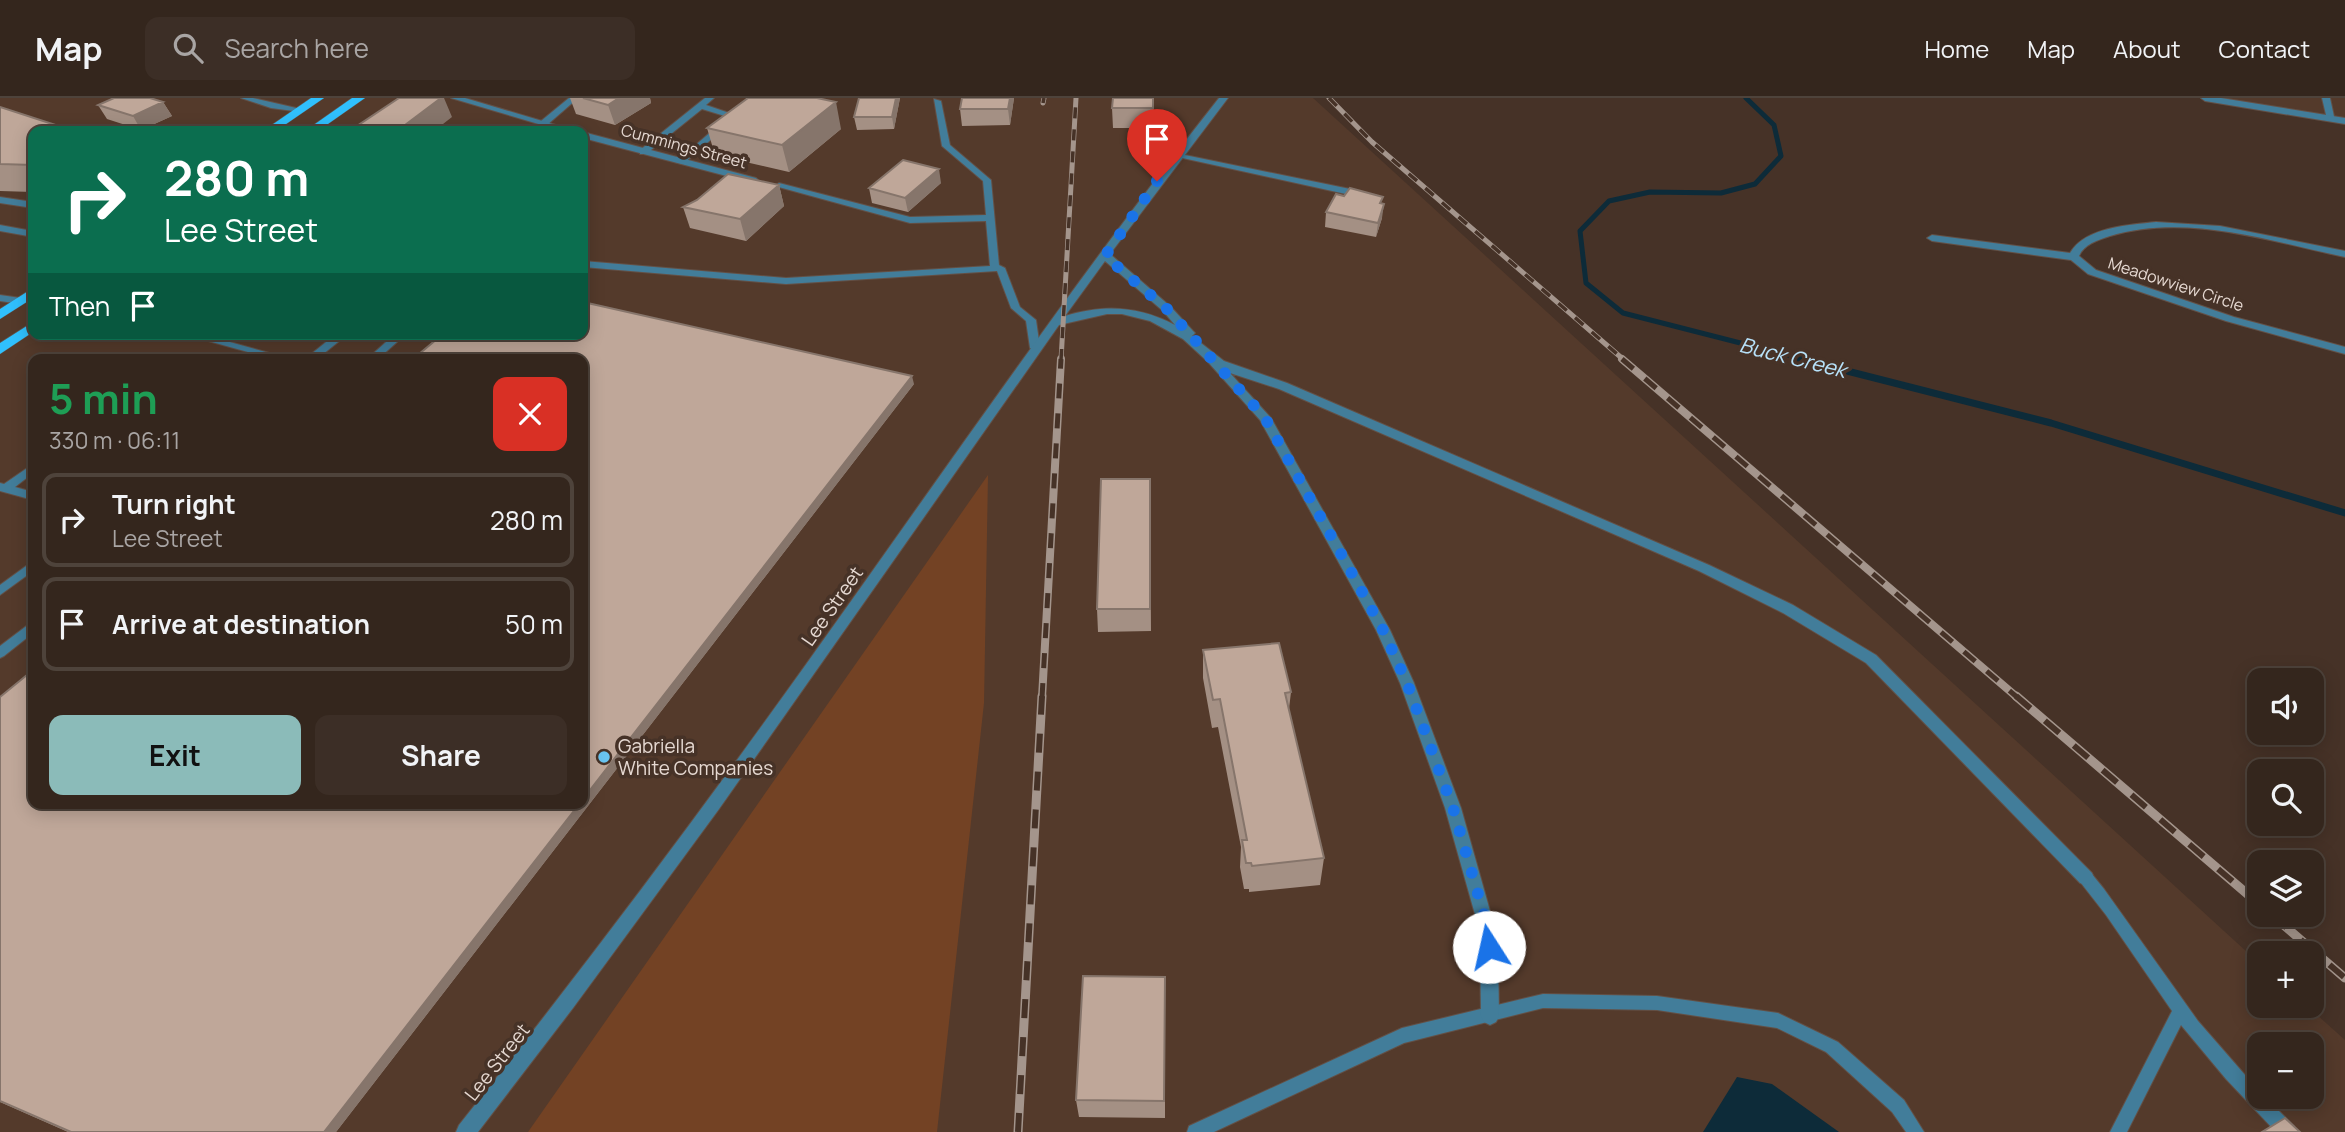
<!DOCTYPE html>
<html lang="en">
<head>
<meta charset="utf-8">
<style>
	body { margin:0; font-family:Manrope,sans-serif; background:#3c2e26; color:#f1f3f6; height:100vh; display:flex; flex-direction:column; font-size:26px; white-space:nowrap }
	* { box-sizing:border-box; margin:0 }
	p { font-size:23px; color:#a9a5a4 }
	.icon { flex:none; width:38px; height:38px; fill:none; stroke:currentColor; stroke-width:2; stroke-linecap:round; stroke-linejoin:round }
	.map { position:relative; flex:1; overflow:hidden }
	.sheet { position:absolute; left:28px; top:256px; width:560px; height:455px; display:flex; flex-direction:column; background:#34261d; border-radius:14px; box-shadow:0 4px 18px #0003,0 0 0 2px #4e433b }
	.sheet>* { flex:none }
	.guide { position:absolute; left:28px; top:28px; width:560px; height:214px; border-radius:14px; box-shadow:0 4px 18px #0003,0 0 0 2px #4e433b; background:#0b6e4f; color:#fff; overflow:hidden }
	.fabs { position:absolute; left:2247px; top:570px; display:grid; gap:14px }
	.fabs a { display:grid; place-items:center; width:77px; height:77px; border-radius:14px; background:#34261d; box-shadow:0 4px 18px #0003,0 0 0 2px #4e433b; font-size:35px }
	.pin { position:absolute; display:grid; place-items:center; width:60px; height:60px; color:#fff; margin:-72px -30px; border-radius:50% 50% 50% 0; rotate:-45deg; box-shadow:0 0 7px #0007 }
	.pin .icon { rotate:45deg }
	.me { position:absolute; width:77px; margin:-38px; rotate:350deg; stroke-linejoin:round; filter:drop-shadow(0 0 5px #0008) }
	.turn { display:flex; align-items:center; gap:24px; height:147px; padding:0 21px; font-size:32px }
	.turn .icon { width:91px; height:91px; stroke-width:2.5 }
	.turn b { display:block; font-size:49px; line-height:60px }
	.then { display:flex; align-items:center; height:66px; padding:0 21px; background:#0003; gap:14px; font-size:26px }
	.round { display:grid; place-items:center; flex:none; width:74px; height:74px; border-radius:14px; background:#3c2e26 }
	.summary { display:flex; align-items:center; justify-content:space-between; height:119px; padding:0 21px }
	h1 { font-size:42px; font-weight:700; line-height:52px; color:#1e9e55 }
	.primary-button { display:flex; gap:14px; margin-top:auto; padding:14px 21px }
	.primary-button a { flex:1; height:80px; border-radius:14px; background:#8bbbb9; color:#111; font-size:28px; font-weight:700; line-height:80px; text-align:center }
	.primary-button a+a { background:#3c2e26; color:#f1f3f6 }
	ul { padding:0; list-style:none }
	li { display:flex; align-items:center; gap:21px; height:94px; margin:0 14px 10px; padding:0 7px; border:4px solid #4e433b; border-radius:14px }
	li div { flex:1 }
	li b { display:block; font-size:26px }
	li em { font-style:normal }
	header { display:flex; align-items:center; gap:42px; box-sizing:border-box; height:98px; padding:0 35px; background:#34261d; border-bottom:2px solid #4e433b }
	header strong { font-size:33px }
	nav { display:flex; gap:38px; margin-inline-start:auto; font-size:24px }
	.search { width:490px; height:63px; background:#3c2e26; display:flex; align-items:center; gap:18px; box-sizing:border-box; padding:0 24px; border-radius:14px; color:#a9a5a4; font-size:26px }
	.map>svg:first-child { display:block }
</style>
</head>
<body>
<header>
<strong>Map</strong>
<div class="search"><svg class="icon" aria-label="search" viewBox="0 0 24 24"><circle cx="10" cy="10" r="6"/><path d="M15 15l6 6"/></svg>Search here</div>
<nav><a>Home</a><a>Map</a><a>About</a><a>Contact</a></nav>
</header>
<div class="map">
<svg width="2345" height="1034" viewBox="0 0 2345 1034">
	<rect width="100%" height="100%" fill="#463227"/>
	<!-- built -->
	<path fill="#543a2b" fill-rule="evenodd" d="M0,0H1313L2259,865V908H2307L2345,942V1034H0ZM33,33H583V236H33ZM33,261H583V705H33ZM2259,947H2312V999H2259Z
		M2215,0H2345V22Z"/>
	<!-- green -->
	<path fill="#734224" d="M988,377L984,605L937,1034H528Z"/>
	<!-- water -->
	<path fill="#0d2b39" d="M1737,979L1772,986L1839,1034H1703Z"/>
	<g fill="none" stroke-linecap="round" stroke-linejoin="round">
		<!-- stream-far1 -->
		<path stroke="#0d2b39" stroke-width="5" d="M1746,0L1774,27L1781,58L1755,86L1721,95L1650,94L1609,103L1580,133L1586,185L1623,215L1807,262"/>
		<!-- stream -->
		<path stroke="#0d2b39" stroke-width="7" d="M1800,261L2051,325L2345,415"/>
		<defs>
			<path id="service" d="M241,0H253L305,12L301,14L271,10Z
				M569,0H578L547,27H541V23Z
				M705,0H714L706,7L738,18L683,66L676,64L728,19L702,11L646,56H640V52Z
				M934,1L941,3L950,47L991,82L999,167L1005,170L1020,209L1036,222L1040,250L1039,252L1035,253L1030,250L1026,223L1011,210L997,173L786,186L583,169V163L786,180L990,168L986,123L910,125L775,88L779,85L910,119L986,117L983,83L942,48Z
				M1175,55L1355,92L1359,95L1355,98L1178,59H1175Z
				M0,99L33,104V110L0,105Z
				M0,127L27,132L33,129V136L28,138L0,133Z
				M183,236H201L291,261H273Z
				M336,236H348L317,261H305Z
				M395,236H406L378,261H367Z
				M33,366V375L15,389L33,394V402L0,393V385L4,386Z
				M33,463V473L0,497V487Z
				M33,523V535L4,558L0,560V548Z
				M2086,774L2091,775L2104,791L2198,923L2259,993V999H2265L2294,1028L2296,1034H2276L2226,981L2181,927L2127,1034H2110L2172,913L2106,817L2081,785L2079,780L2081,775Z
				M1543,896L1657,898L1778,915L1838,944L1904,1002L1924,1034H1906L1892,1014L1826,954L1777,930L1657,912L1543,910L1404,945L1214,1034H1187L1189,1028L1402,930Z"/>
			<path id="minor" d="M451,0H465L576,33H562Z
				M1219,0H1228L1110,156L1171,209L1193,233L1195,235L1192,238L1224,263L1287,285L1709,467L1793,507L1876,557L2092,775L2094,780L2092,785L2086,787L2080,785L1866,565L1783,515L1699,473L1279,291L1230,275L1271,320L1390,532L1414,585L1461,710L1492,820L1498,849L1499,918L1496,924L1490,927L1484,924L1481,918L1480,849L1476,820L1445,710L1400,585L1376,532L1260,322L1208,264L1183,241L1150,223L1122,216H1107L1059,227L719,711L573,910L478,1034H456L459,1027C579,876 695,722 807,565C943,375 1074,183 1219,0ZM1105,163L1163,213L1175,227C1139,208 1104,206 1065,218Z
				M2322,0H2330L2335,23L2327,21Z
				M583,34L756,80L758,82L753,85L583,40Z
				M2156,124L2220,128L2345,153V159C2270,143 2186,115 2110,138C2098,142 2084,146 2079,158L2096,172L2234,219L2345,249V256L2226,223L2088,176L2071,162L1932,143L1927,140L1932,137L2070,155C2085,129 2129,127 2156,124Z
				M0,197L21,200L26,203L21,206L0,203Z"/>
			<path id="tertiary" d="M2201,0H2221L2345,20V26L2205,3Z"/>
			<path id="primary" d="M311,0H324L276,33H263Z
				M352,0H365L318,33H305Z
				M33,190V200L0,221V211Z
				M33,224V234L0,256V245Z"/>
		</defs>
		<!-- service casing -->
		<use href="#service" stroke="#635046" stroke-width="2"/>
		<!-- minor casing -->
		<use href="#minor" stroke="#635046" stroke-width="2"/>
		<!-- tertiary casing -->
		<use href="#tertiary" stroke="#635046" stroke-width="2"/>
		<!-- primary casing -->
		<use href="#primary" stroke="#635046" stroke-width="1"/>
		<!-- service -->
		<use href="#service" fill="#427d9a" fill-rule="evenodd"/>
		<!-- minor -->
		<use href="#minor" fill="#427d9a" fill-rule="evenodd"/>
		<!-- tertiary -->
		<use href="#tertiary" fill="#427d9a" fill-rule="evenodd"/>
		<!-- primary -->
		<use href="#primary" fill="#30c0fd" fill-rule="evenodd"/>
		<defs>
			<path id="rail-far2" d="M1329,0L1372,44L1624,262
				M1043,5L1044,0
				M1061,262L1076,0"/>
			<path id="rail-far1" d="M1622,261L2018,600
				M1042,600L1061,261"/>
			<path id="rail" d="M2016,598L2259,806
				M2272,817L2345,880
				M1018,1034L1042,598"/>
		</defs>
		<!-- rail-far2 casing -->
		<use href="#rail-far2" stroke="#a4958c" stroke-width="5"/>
		<!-- rail-far1 casing -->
		<use href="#rail-far1" stroke="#a4958c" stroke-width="8"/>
		<!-- rail casing -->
		<use href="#rail" stroke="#a4958c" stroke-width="9"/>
		<!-- rail-far2 -->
		<use href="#rail-far2" stroke="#463227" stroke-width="3.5" stroke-dasharray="11" stroke-linecap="butt"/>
		<!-- rail-far1 -->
		<use href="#rail-far1" stroke="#463227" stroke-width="5" stroke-dasharray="15" stroke-linecap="butt"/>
		<!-- rail -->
		<use href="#rail" stroke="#463227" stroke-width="6" stroke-dasharray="19" stroke-linecap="butt"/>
	</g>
	<!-- wall -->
	<path fill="#a49084" d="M570,0H650L651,5L615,27L576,16Z
		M859,0H900L894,31L857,32L854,19Z
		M962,0H1014L1010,27L962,28L960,11Z
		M1154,0L1153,30H1113L1112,10Z
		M163,4L172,18L141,32L107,21L98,7Z
		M0,9L33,33V94L0,93Z
		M707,30L841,31L789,74L715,57Z
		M941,85L908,114L872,105L869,90Z
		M779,87L784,108L746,143L690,130L683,109Z
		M1382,105V120L1376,139L1325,129L1326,114Z
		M914,286L336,1034H68L0,1004V599Z
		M1150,381L1151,533L1098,534L1097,511Z
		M1203,552L1291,594L1289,611L1324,760L1320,787L1249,794V791H1244L1240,769L1241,749L1218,629L1212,630L1203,580Z
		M1165,879V1020L1079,1019L1076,1002Z"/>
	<!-- shaded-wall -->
	<path fill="#86756b" d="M441,0H444L452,19L434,33H397Z
		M619,0H650L651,5L615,27L608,7Z
		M896,0H900L894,31L892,19Z
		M1010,0H1014L1010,27L1008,11Z
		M1153,0H1154L1153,30Z
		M163,4L172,18L141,32L133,18Z
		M836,4L841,31L789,74L782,47Z
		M939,71L941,85L908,114L905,100Z
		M779,87L784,108L746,143L740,121Z
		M1384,106L1382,120L1376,139L1378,125Z
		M912,278L914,286L336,1034H324L580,705H583V701Z"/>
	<!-- building -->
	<path fill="#bfa799" stroke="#86756b" stroke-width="2" d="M114,0H150L163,4L133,18L98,7Z
		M399,0H441L397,33H354L363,27L360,26Z
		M583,0H619L608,7Z
		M748,0H817L836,4L782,47L707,30Z
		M859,0H896L892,19H854Z
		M962,0H1010L1008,11H960Z
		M1113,0H1153V10H1112Z
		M0,9L74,33H33V67L0,66Z
		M903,62L939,71L905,100L869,90Z
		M728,76L779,87L740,121L683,109L697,102Z
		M1350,90L1383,99L1380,105L1384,106L1378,125L1326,114L1336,96L1344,98Z
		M583,204L912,278L583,701V261H413L443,236H583Z
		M1101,381H1150V511H1097Z
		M1279,545L1291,594L1285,595L1324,760L1252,768L1251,765H1246L1242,742H1247L1220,601L1213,602L1203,552Z
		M33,572V705H580L324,1034H71L0,1003V599Z
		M1083,878L1165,879L1164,1003L1076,1002Z
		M2285,1020L2300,1034H2262Z"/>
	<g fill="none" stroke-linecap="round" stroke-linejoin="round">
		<!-- route -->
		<path stroke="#1a73e8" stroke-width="12" stroke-dasharray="0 21.6" d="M1157,83L1105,158L1167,211L1265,320L1344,461L1383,532L1407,585L1453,710L1485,820L1489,849"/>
	</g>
	<!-- markers -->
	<circle fill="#69c4f1" stroke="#463227" stroke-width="2.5" cx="604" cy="659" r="7"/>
	<g text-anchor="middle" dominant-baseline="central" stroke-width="7" stroke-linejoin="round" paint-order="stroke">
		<!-- far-street labels -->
		<g font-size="16" fill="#e6d9d2" stroke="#463227">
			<text transform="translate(684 48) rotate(15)">Cummings Street</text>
			<text transform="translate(2176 186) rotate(18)">Meadowview Circle</text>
		</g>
		<!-- street labels -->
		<g font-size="19" fill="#e6d9d2" stroke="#463227">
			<text transform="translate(832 508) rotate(-55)">Lee Street</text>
			<text transform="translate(497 964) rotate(-52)">Lee Street</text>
		</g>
		<!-- poi labels -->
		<g font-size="19" fill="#e6d9d2" stroke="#463227" text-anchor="start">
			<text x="618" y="648">Gabriella<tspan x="618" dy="22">White Companies</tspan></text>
		</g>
		<!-- water labels -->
		<g font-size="21" font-style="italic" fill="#b7e2fa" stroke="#463227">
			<text transform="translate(1793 259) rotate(14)">Buck Creek</text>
		</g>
	</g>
</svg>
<div class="fabs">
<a><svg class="icon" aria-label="sound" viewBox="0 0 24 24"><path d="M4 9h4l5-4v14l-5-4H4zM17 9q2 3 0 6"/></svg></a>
<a><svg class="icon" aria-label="search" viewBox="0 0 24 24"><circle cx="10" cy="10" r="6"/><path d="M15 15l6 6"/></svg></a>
<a><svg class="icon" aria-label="layers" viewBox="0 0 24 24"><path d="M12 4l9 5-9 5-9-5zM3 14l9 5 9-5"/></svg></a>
<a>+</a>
<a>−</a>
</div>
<div class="pin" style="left:1157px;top:83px;background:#d93025"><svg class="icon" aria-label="arrive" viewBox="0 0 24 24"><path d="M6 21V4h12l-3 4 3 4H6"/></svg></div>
<svg class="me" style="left:1489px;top:849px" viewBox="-20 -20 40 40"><circle r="19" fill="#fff"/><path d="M0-13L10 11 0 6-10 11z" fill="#1a73e8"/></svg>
<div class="guide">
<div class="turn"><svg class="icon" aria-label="right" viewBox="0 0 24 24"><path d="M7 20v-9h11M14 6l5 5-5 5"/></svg><div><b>280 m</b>Lee Street</div></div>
<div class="then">Then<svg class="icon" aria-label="arrive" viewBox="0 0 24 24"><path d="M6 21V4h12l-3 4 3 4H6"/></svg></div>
</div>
<section class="sheet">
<div class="summary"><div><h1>5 min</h1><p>330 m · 06:11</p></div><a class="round" style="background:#d93025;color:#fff"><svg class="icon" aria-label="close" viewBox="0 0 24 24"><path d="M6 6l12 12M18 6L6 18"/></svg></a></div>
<ul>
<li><svg class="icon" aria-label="right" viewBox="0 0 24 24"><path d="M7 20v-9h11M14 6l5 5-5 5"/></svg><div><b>Turn right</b><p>Lee Street</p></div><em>280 m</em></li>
<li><svg class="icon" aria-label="arrive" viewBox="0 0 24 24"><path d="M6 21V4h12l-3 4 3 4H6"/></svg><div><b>Arrive at destination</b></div><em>50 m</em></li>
</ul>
<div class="primary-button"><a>Exit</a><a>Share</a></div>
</section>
</div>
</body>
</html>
